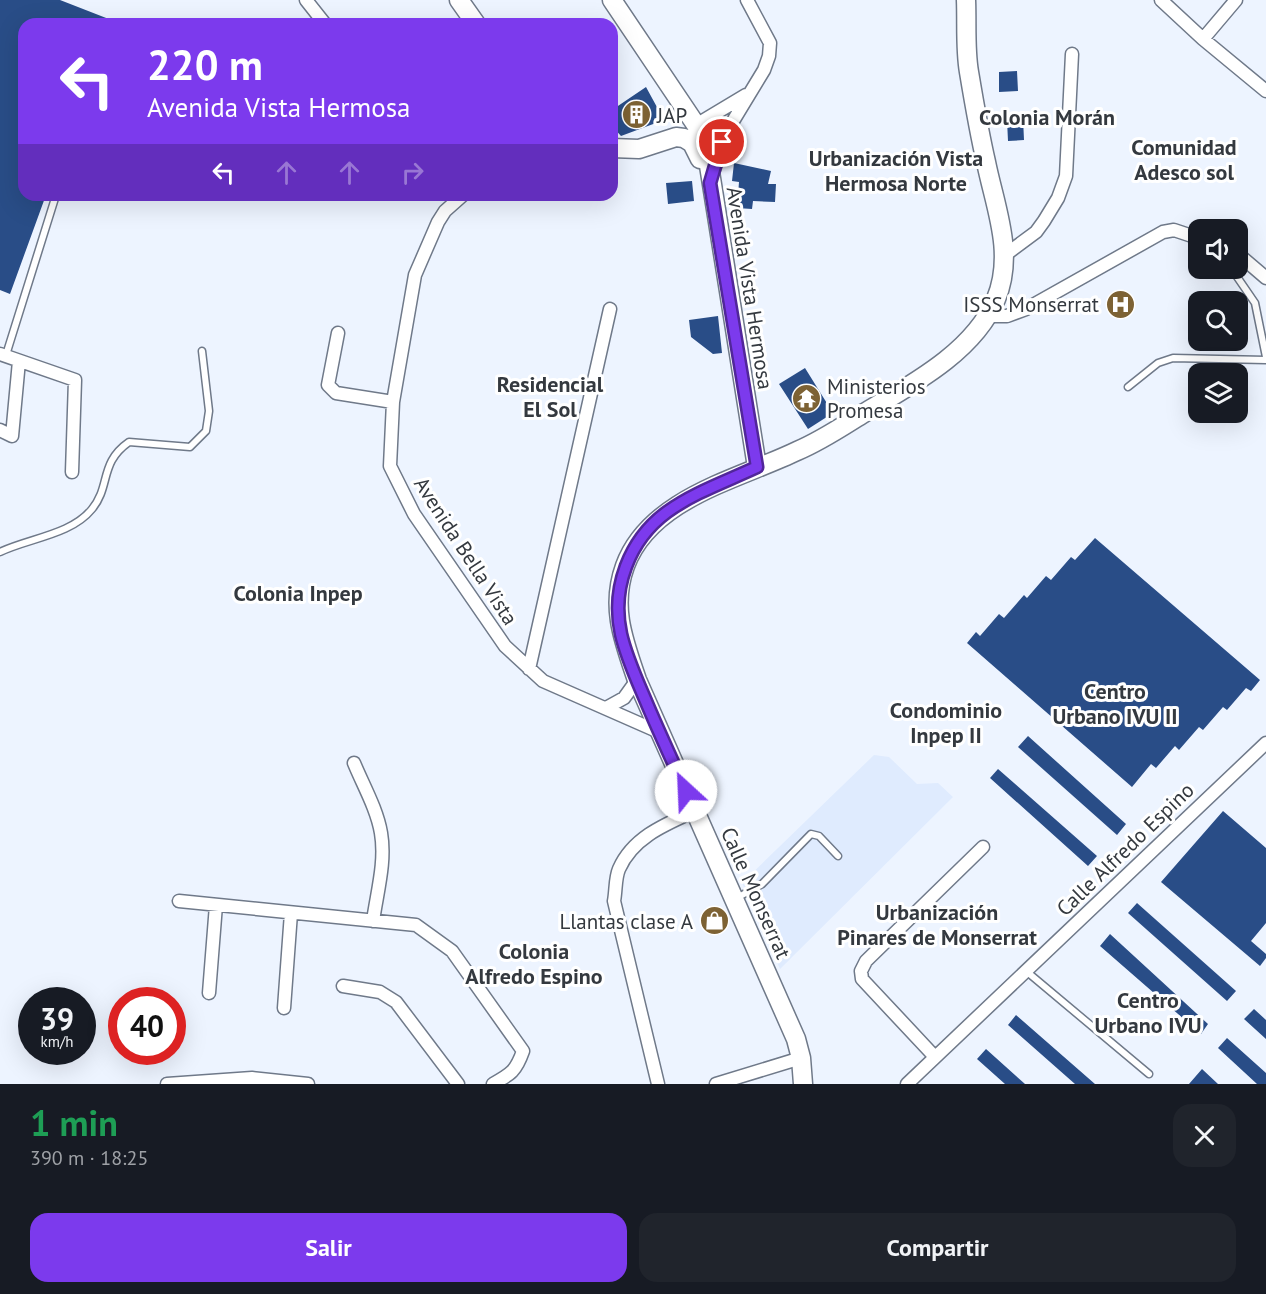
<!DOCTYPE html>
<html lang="es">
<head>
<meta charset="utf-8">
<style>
	body { margin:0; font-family:"PT Sans",sans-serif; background:#20242c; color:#f1f3f6; height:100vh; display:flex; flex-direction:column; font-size:22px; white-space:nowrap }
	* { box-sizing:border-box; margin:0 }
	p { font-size:20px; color:#9ea1a6 }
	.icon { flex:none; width:33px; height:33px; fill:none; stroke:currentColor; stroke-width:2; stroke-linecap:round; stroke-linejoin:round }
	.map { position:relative; height:1084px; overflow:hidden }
	.details { display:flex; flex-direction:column; background:#171b24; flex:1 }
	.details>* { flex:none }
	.guide { position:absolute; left:18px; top:18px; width:600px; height:183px; border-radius:18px; box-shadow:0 6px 24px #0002; background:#7c3aed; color:#fff; overflow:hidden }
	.controls { position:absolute; left:1188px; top:219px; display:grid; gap:12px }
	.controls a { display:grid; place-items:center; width:60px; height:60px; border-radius:12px; background:#171b24; box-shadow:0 6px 24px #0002; font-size:30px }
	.speed { position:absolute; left:18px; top:987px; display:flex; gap:12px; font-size:30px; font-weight:700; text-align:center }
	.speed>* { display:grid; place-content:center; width:78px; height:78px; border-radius:50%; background:#171b24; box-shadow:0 6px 24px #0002; line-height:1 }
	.speed small { font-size:15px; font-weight:400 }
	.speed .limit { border:9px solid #d22; background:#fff; color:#111 }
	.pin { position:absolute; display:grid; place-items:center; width:51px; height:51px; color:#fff; margin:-26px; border:3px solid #fff; border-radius:50%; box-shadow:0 2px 6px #0007 }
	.me { position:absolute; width:66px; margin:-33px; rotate:335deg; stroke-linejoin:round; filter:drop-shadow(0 0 4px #0008) }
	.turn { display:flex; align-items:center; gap:21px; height:126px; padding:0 30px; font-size:27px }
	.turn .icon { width:78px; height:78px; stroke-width:2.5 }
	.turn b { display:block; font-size:42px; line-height:51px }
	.lanes { display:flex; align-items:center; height:57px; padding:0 30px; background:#0003; justify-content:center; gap:30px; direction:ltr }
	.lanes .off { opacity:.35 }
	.round { display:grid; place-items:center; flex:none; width:63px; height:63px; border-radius:18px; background:#20242c }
	.headline { display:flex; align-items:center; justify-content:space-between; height:102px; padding:0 30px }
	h1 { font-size:36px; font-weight:700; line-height:45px; color:#1e9e55 }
	.primary-button { display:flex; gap:12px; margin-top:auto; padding:12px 30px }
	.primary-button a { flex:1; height:69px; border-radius:18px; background:#7c3aed; color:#fff; font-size:24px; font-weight:700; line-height:69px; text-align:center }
	.primary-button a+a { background:#20242c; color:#f1f3f6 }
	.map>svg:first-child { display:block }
</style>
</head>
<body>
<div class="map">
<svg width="1266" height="1084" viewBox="0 0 1266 1084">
	<rect width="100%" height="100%" fill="#edf4ff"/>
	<!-- built -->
	<path fill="#dfebfe" d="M874,755L889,757L917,784L938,783L953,797L780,969L742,883Z"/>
	<!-- building -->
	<path fill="#294d87" d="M0,0H60L119,23L24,24V195H46L10,294L0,290Z
		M1017,71L1018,91L999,92V72Z
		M646,87L664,120L621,136L612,126V110Z
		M1023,118L1024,140L1008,141L1007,120Z
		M734,163L771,171L768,184H776L775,202L753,201L752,209L737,208L739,182L732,181Z
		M692,181L694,201L668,204L666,183Z
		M718,316L722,353L713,354L691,337L689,320Z
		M805,368L833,413L808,429L779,384Z
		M1095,538L1260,680L1251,691L1246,688L1227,710L1223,707L1203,730L1199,727L1179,750L1175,746L1156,768L1151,764L1132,787L967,643L976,632L980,636L999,614L1004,618L1024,595L1027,598L1046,576L1051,580L1071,557L1075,560Z
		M1028,736L1126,824L1117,835L1018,747Z
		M998,769L1097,856L1088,866L990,778Z
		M1223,811L1266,848V923L1251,941L1266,954V958L1260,966L1161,882Z
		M1137,903L1236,991L1227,1001L1128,913Z
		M1110,934L1208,1024L1201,1034L1100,946Z
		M1254,1009L1266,1020V1039L1244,1019Z
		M1016,1015L1095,1084H1075L1008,1025Z
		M1227,1038L1266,1073V1084H1257L1218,1048Z
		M986,1049L1025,1084H1005L977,1059Z
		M1202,1069L1218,1084H1189Z"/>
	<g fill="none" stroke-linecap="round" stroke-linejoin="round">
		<defs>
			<path id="lane" d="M1231,268L1255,303L1266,357
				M6,355L56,195
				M1128,387L1158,363L1173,358L1266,360
				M0,552C29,538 71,535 92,509C111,486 99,463 129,442L190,447L206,431L209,411L202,351
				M735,899L762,884L811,834L819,836L838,856
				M1026,971L1149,1074"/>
			<path id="street" d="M306,0L325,24
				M1161,0L1203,39L1266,91
				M1203,39L1236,0
				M696,125L746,95
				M713,173L727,131L764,70L769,56L770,43L747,0
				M463,195L445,211L438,222L415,275L393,402L390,466L414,514L505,646L543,681L659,732
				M1238,254L1266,278
				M1005,255L1036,232L1044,221L1058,198L1066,176L1072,54
				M988,316H1007L1026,309L1163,232L1174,230L1198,238
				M338,333L328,385L336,393L393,402
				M0,354L75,380L72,472
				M0,430L12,436L19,361
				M529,669L610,309
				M606,708L624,698L637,680
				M354,763C363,785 377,809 381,833C386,862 377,892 373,921
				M179,901L416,925L452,951L523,1051C516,1071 511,1074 493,1084
				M343,986L380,992L396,1002L458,1084
				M209,993L216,905
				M284,1008L291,913
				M935,1057L862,979L861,971L866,961L983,847
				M167,1084L252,1078L308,1084
				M658,1084L614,901C616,891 615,878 619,869C633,837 666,824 695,811
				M716,1084L801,1058
				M907,1084L1266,743"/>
			<path id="secondary" d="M459,0L476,24
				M612,0L696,125L707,153L757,467
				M612,148L639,149L676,137L684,138L692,143L700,159
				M803,1084L801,1058L796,1039L637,680C624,642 610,607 625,566C650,498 739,479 797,451C821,441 843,426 864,413C911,385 974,352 996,299C1015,253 995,207 986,162C979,132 974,102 969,72C965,49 967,24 966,0"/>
		</defs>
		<!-- lane casing -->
		<use href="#lane" stroke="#6f7989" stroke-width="9"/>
		<!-- street casing -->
		<use href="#street" stroke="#6f7989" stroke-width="15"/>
		<!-- secondary casing -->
		<use href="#secondary" stroke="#6f7989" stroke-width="21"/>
		<!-- lane -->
		<use href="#lane" stroke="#fff" stroke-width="6"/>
		<!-- street -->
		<use href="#street" stroke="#fff" stroke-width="12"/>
		<!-- secondary -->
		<use href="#secondary" stroke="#fff" stroke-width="18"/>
	</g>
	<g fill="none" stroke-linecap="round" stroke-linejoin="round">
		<defs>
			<path id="route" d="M686,791C672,760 658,730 645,699C636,678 626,656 621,634C611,588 629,540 667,512C693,493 727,481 757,467L710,183L722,142"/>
		</defs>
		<!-- route casing -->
		<use href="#route" stroke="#51269a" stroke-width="15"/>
		<!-- route -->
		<use href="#route" stroke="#7c3aed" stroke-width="10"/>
	</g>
	<!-- icons -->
	<defs>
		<symbol id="building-disc" viewBox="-11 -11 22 22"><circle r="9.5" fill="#7d6234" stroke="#fff"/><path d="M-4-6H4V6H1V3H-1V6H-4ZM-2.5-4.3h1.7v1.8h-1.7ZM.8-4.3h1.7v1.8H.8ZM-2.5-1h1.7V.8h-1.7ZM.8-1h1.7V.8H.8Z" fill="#fff"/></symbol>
		<symbol id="hospital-disc" viewBox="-11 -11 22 22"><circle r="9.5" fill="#7d6234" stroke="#fff"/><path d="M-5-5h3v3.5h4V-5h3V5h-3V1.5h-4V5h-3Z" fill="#fff"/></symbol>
		<symbol id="temple-disc" viewBox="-11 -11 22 22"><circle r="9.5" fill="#7d6234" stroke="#fff"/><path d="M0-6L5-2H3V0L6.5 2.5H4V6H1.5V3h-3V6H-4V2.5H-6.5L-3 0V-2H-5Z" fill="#fff"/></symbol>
		<symbol id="shop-disc" viewBox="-11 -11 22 22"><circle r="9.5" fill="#7d6234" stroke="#fff"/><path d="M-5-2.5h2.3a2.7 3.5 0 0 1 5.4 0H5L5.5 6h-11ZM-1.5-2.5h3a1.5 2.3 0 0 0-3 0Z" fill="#fff"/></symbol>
	</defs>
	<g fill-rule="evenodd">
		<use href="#building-disc" x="620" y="98" width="33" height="33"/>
		<use href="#hospital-disc" x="1104" y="288" width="33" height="33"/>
		<use href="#temple-disc" x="790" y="382" width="33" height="33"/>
		<use href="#shop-disc" x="698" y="904" width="33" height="33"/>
	</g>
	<g text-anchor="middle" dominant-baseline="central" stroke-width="6" stroke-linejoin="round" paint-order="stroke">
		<!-- poi labels -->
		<g font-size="21" fill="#34393f" stroke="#fff" text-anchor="start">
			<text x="657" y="115">JAP</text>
			<text x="1099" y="304" text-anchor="end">ISSS Monserrat</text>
			<text x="827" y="386">Ministerios<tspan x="827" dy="24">Promesa</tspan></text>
			<text x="693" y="921" text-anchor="end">Llantas clase A</text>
		</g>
		<!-- street labels -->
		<g font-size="21" fill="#34393f" stroke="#fff">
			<text transform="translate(750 288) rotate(81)">Avenida Vista Hermosa</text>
			<text transform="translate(466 551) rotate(57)">Avenida Bella Vista</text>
			<text transform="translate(1125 849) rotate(-44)">Calle Alfredo Espino</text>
			<text transform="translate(756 893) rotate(66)">Calle Monserrat</text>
		</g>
		<!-- neighbourhood labels -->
		<g font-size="22" font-weight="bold" fill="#34393f" stroke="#fff">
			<text x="1047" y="117">Colonia Morán</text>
			<text x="1184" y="147">Comunidad<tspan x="1184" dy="25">Adesco sol</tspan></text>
			<text x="896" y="158">Urbanización Vista<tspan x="896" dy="25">Hermosa Norte</tspan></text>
			<text x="550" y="384">Residencial<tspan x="550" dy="25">El Sol</tspan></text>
			<text x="298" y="593">Colonia Inpep</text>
			<text x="1115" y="691">Centro<tspan x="1115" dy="25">Urbano IVU II</tspan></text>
			<text x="946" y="710">Condominio<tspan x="946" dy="25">Inpep II</tspan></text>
			<text x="937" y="912">Urbanización<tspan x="937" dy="25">Pinares de Monserrat</tspan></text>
			<text x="534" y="951">Colonia<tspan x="534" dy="25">Alfredo Espino</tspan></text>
			<text x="1148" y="1000">Centro<tspan x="1148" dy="25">Urbano IVU</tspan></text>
		</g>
	</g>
</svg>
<div class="controls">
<a><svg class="icon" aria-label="sound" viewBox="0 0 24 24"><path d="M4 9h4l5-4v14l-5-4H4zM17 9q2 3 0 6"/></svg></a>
<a><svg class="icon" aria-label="search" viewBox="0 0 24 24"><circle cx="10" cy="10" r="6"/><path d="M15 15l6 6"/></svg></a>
<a><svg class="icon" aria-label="layers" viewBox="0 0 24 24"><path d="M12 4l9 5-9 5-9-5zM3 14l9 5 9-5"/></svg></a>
</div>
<div class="speed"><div>39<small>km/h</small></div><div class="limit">40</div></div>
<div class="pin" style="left:722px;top:142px;background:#d93025"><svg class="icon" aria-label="arrive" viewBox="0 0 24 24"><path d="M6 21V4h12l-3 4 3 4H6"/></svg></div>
<svg class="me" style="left:686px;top:791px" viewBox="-20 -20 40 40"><circle r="19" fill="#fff"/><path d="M0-13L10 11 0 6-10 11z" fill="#7c3aed"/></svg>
<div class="guide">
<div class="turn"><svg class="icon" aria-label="left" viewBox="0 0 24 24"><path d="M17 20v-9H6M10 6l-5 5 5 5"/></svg><div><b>220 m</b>Avenida Vista Hermosa</div></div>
<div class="lanes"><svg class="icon" aria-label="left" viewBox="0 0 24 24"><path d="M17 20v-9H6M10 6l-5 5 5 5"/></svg><svg class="icon off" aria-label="ahead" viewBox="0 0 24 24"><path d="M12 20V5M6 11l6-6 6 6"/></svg><svg class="icon off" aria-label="ahead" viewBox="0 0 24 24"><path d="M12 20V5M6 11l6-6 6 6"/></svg><svg class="icon off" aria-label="right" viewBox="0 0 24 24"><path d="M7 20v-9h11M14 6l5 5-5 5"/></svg></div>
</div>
</div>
<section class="details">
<div class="headline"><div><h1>1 min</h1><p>390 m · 18:25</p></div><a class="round"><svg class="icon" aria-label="close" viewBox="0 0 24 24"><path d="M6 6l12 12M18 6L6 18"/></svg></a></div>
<div class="primary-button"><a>Salir</a><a>Compartir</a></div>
</section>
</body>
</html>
